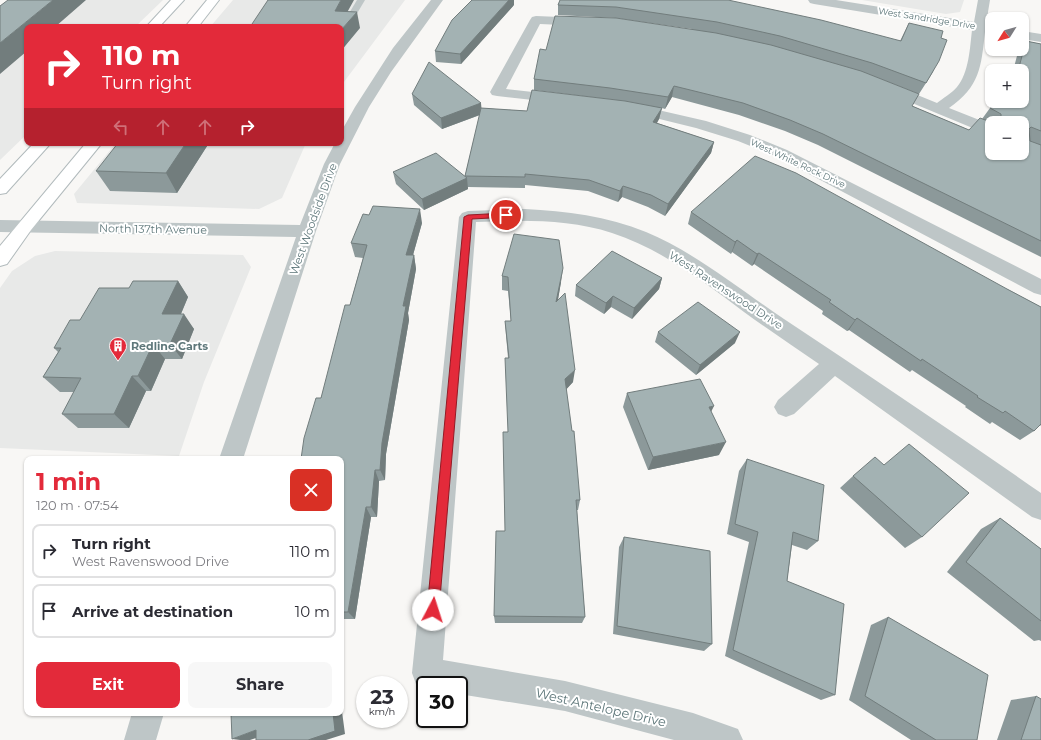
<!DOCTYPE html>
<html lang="en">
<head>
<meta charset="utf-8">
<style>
	body { margin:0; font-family:Montserrat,sans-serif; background:#f7f7f7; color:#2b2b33; height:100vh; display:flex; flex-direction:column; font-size:15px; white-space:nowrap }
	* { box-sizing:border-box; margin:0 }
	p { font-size:13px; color:#7c7c81 }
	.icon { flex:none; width:22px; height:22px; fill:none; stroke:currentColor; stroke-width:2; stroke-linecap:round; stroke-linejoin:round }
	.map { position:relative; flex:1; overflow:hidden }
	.panel { position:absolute; left:24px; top:456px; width:320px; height:260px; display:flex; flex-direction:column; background:#fff; border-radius:8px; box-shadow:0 1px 3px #0004 }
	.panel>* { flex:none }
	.guide { position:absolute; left:24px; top:24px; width:320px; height:122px; border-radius:8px; box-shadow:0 1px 3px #0004; background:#e32a3a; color:#fff; overflow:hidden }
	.needle { width:26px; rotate:233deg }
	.tools { position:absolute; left:985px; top:12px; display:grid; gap:8px }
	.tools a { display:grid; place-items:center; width:44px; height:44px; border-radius:8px; background:#fff; box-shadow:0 1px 3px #0004; font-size:20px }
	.speed { position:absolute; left:356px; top:676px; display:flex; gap:8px; font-size:20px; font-weight:700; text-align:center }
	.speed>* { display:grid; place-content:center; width:52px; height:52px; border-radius:50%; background:#fff; box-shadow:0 1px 3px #0004; line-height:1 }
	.speed small { font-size:10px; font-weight:400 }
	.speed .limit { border:2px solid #111; border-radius:6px; background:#fff; color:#111 }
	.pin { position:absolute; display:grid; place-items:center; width:34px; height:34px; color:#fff; margin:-17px; border:2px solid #fff; border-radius:50%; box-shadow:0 1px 4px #0007 }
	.me { position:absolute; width:44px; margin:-22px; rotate:5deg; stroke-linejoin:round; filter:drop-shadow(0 0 3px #0008) }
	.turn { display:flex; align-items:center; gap:14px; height:84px; padding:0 12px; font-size:18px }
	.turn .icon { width:52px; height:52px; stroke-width:2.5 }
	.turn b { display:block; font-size:28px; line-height:34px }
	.lanes { display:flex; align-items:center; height:38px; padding:0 12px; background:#0003; justify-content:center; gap:20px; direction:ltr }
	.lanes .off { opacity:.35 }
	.round { display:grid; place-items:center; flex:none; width:42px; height:42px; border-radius:8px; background:#f7f7f7 }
	.head { display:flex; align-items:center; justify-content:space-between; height:68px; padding:0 12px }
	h1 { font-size:24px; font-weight:700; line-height:30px; color:#e32a3a }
	.primary-button { display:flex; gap:8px; margin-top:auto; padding:8px 12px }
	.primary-button a { flex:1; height:46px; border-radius:8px; background:#e32a3a; color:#fff; font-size:16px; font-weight:700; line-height:46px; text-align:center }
	.primary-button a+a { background:#f7f7f7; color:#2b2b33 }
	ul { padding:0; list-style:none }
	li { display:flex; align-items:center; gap:12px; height:54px; margin:0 8px 6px; padding:0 4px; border:2px solid #e1e1e2; border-radius:8px }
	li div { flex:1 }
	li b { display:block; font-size:15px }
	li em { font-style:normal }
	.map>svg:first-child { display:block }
</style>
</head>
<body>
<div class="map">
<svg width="1041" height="740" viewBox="0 0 1041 740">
	<rect width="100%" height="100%" fill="#f8f7f5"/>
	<!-- built -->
	<path fill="#e8e9e8" d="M14,0H163L135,27H27V134L0,160V8Z
		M233,0H405L341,86V27H210Z
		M862,0H964L960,12L946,14Z
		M116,143H306L282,198L259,209L77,203L74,194Z
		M55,251L243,255L251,267L204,382L179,456L0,448V288L12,271L35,256Z"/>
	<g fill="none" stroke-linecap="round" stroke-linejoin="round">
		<defs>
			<path id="secondary" d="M171,0H184L159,27H146Z
				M207,0H219L198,27H185Z
				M34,143H51L6,193L0,194V179Z
				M86,143H102L31,230L7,264L0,266V246Z"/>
		</defs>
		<!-- secondary casing -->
		<use href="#secondary" stroke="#b1babc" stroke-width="2"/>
		<!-- lane -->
		<path fill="#bec6c7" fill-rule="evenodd" d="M357,0H365L352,22H346L345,20Z"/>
		<!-- street -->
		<path fill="#bec6c7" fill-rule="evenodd" d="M431,0H443L391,72L369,107L340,164L316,231L243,459H219L296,237L0,232V220L300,225L324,164L335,143H341V132L355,107L393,48Z
			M808,0H836L974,22L978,0H990L986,24L992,25V33L985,32C981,68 980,86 949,108L992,125V136L883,91L881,88L883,85L888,84L893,85L937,103C943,98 951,94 957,87C969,73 970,47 972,30L814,4L810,3Z
			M536,16L584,18L588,19L590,22L588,25L584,26L540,24L506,89L560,95L565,96L567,99L565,102L560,103L497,96L492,95L490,92L530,20L532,17Z
			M1022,31L1041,34V42L1022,39Z
			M632,104L706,121L750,135L787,150L1041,279V295L1034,293L775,156L738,141L696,128L627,111L625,108L627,105Z
			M525,209C566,211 607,216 646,232C696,253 739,289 784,319C870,376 956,434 1041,493V520L1032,517L835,376L794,414L786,417L778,414L774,407L778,400L819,364C794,347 769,330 744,312C703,281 661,249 612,233C568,219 522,220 476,222L443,660L565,681L693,713L738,729L743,740H674L565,711L459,694V685H425V687L416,684L412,673L459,217L462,213L468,211Z
			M132,713H164L156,740H124Z"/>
		<!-- secondary -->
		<use href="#secondary" fill="#fff" fill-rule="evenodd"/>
	</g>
	<!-- wall -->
	<path fill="#8c999a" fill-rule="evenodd" d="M560,0L900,41L909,23L941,38L933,72L919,94L865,73L912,106L969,130L982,119L990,108L1022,101V71H1013L1018,52L1020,49H1022V47L1026,41L1041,44V257L818,145L785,131L739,115L672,97L665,109L662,108L659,119L657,123L714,142L711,153L665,216L648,207L622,197L618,202L588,191L525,185V188L468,187V189L424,210L396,184L393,172L465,176L480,115L442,129L414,105L412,94L481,103V108L527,111L614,100L534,90V79L546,50L692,29L615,18L558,15V5ZM992,123H1022L992,153Z
		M514,5L461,64L436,62L435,51Z
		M209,143L177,193L110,191L96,171Z
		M691,212L1007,289L1041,307V426L1040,425L1034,431L1020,440L992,422L990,424L965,407L966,406L912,370L910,372L849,330L847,331L822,314L823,311L754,264L752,266L732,252L731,254L688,224Z
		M422,223L413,255H414L416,269L408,313L409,320L386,454L385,480L379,481L377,517H371L355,619H341V459L321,398L350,305L363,258L355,257L351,243Z
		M502,276L561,282L558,300L573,382L566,389L580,500L578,510H577L585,617L582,623H495L494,616L505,531L508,432V358L506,335L505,321H511L508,291L502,290Z
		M662,278L659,289L632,319L611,307L604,314L575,296L576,285Z
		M178,281L188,297L181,314L194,329L182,359H165L151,391H146L129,428H78L62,414L74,392H60L43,377L58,352L54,348L80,320L129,288Z
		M658,332L735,343L696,375L655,342Z
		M627,393L719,455L648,470L623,407Z
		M747,459L818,541L807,550L792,545L787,581L835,695L821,700L725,656L749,542L727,534L739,471Z
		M884,465L922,537L905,548L840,488L853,476Z
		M1000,518L1041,549V641L1039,640L1034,641L947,572L981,529Z
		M624,537L712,644L704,651L613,634L619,547Z
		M888,617L977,740H911L849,700L871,625Z
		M1036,696L1041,740H997L1011,700Z"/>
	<!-- shaded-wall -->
	<path fill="#727d7d" d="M53,0H86L55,27H27V51L0,74V43Z
		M341,0H354L339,27L335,11Z
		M509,0H514V5L461,64L460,54Z
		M357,12L360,28L341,51V30Z
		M674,86L672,97L665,109L668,97Z
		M481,103L482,114L442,129L441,118Z
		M662,108L659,119L651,133L653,122Z
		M714,142L711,153L665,216L668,204Z
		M186,143H209L177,193L166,173Z
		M467,178L468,189L424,210L422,199Z
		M623,186L622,197L618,202L620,191Z
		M420,209L422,223L409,269L406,255Z
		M737,240L732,252L731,254L735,242Z
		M759,253L754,264L752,266L757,254Z
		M414,255L416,269L408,313L409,320L386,454L385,480L380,470L382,443L403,306Z
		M563,268L561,282L555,316L556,302Z
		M662,278L659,289L632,319L634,308Z
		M178,281L188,297L174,330L162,314Z
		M613,296L611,307L604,314L606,303Z
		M184,314L194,329L182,359L170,344Z
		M857,318L849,330L847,331L855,320Z
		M740,332L735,343L696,375L700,365Z
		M153,344L165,359L151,391L138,376Z
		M575,370L573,382L564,392L565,379Z
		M132,376L146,391L129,428L114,414Z
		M714,406L707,420L709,407Z
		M726,442L719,455L648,470L653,457Z
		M375,470L379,481L377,517L371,507Z
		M366,507L371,517L355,619L348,612Z
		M341,704L345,734L326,740H308L333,713H341Z
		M256,730L269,734L250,740H240L232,739Z"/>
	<!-- building -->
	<path fill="#a3b2b3" stroke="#727d7d" d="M8,0H53L0,43V6Z
		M268,0H341L335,11L357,12L341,30V27H250Z
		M472,0H509L460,54L435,51L452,20Z
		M560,0H728L821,20L901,41L909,23L943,31L941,38L947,40L939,61L926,83L872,63L780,36L717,22L616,7L558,5Z
		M555,16L616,18L716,33L771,45L861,71L919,94L912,106L969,130L980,118L993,123H992V153H1022V123H1001V114L990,108L997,101H1022V71H1018L1026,41L1041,44V131L1031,127L1029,129L1030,141L1041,145V241L823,134L790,120L743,103L674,86L668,97L610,88L534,79L540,49L546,50Z
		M429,62L481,103L441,118L412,94Z
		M532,90L625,101L662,108L653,122L714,142L668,204L651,195L623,186L620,191L589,180L525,174V177L465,176L481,108L527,111Z
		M118,143H186L166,173L96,171Z
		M436,153L467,178L422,199L393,172Z
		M755,156L796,173L1007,289L1041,307V424L1034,431L1005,411L1003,413L977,397L978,396L922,359L921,361L857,318L855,320L829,302L831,300L759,253L757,254L737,240L735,242L691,212Z
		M373,206L420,209L406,255H414L403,306H406L382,443L380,470H375L371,507H366L348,612H341V459H301L304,438L316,398H321L345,305H350L367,245L351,243L363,214L369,215Z
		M514,234L559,240L563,268L556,302L565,293L575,370L565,379L572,431H574L580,500H576L585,617L494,616L496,531H505L503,432H508L505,358H509L505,321H511L508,277L502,276Z
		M612,251L662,278L634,308L613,296L606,303L576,285Z
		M133,281H178L162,314H184L170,344H153L138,376H132L114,414H62L81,378L43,377L61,348H54L70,320H80L99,288H129Z
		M698,302L740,332L700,365L658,332Z
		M700,379L714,406L709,407L726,442L653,457L627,393Z
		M909,444L969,493L922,537L853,476L875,457L884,465Z
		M747,459L824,485L818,541L793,532L787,581L844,604L835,695L733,650L758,532L735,524Z
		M1000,518L1041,549V621L966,562Z
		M624,537L710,551L712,644L617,626Z
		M888,617L988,675L977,740H936L865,696Z
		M1036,696L1041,699V740H1021Z
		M231,713H333L335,731L308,740H256V730L232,739Z"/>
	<!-- route -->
	<path fill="#e32a3a" stroke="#941b26" d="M506,213H509V217L472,219L439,610L437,614L433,616L429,614L427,610L464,217L468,215Z"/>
	<!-- icons -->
	<defs>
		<symbol id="building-pin" viewBox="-11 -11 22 30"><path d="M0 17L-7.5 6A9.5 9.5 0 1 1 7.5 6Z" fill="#e32a3a" stroke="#fff"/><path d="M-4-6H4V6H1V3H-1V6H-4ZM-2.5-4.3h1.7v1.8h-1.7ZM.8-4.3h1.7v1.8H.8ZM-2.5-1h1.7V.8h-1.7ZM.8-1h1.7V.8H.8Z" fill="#fff"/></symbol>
	</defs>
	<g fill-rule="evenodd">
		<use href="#building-pin" x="108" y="336" width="20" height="27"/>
	</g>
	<g text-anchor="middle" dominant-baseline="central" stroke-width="4" stroke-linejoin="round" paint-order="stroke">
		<!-- far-street labels -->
		<g font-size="9" fill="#5e777a" stroke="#fff">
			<text transform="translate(927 18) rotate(9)">West Sandridge Drive</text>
			<text transform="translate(798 163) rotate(25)">West White Rock Drive</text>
		</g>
		<!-- street labels -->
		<g font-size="11" fill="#5e777a" stroke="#fff">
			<text transform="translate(313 219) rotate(-70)">West Woodside Drive</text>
			<text transform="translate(153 229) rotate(1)">North 137th Avenue</text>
			<text transform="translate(726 290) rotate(33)">West Ravenswood Drive</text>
		</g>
		<!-- poi labels -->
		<g font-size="11" font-weight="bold" fill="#5e777a" stroke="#fff" text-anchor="start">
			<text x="131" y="346">Redline Carts</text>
		</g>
		<!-- near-street labels -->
		<g font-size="13" fill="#5e777a" stroke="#fff">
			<text transform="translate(601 707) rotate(13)">West Antelope Drive</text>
		</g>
	</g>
</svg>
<div class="tools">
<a><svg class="needle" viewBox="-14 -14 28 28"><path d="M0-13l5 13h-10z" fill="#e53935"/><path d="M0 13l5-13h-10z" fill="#7c7c81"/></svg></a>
<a>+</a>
<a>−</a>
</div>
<div class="speed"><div>23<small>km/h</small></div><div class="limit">30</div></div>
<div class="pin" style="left:506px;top:215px;background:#d93025"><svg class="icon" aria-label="arrive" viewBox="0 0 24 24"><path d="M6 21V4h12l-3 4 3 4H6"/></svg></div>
<svg class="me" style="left:433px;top:610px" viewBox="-20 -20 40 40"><circle r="19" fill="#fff"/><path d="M0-13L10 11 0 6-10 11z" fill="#e32a3a"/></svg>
<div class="guide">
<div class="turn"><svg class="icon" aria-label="right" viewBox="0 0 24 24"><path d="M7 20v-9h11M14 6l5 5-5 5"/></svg><div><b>110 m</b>Turn right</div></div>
<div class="lanes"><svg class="icon off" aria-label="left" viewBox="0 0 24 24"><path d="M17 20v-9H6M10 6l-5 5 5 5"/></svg><svg class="icon off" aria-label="ahead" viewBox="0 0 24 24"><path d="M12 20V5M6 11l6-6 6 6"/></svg><svg class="icon off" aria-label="ahead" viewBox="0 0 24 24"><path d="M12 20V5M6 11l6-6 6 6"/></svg><svg class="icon" aria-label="right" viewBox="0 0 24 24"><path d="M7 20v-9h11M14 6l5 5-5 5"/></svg></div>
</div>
<section class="panel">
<div class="head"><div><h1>1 min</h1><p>120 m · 07:54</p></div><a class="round" style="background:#d93025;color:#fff"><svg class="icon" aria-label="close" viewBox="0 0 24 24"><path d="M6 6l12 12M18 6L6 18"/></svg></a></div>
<ul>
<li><svg class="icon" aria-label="right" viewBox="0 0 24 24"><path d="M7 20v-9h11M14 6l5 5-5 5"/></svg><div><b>Turn right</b><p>West Ravenswood Drive</p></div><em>110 m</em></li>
<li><svg class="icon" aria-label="arrive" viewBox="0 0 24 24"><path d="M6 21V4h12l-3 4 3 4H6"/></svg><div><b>Arrive at destination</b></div><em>10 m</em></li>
</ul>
<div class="primary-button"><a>Exit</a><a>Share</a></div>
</section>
</div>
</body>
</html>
